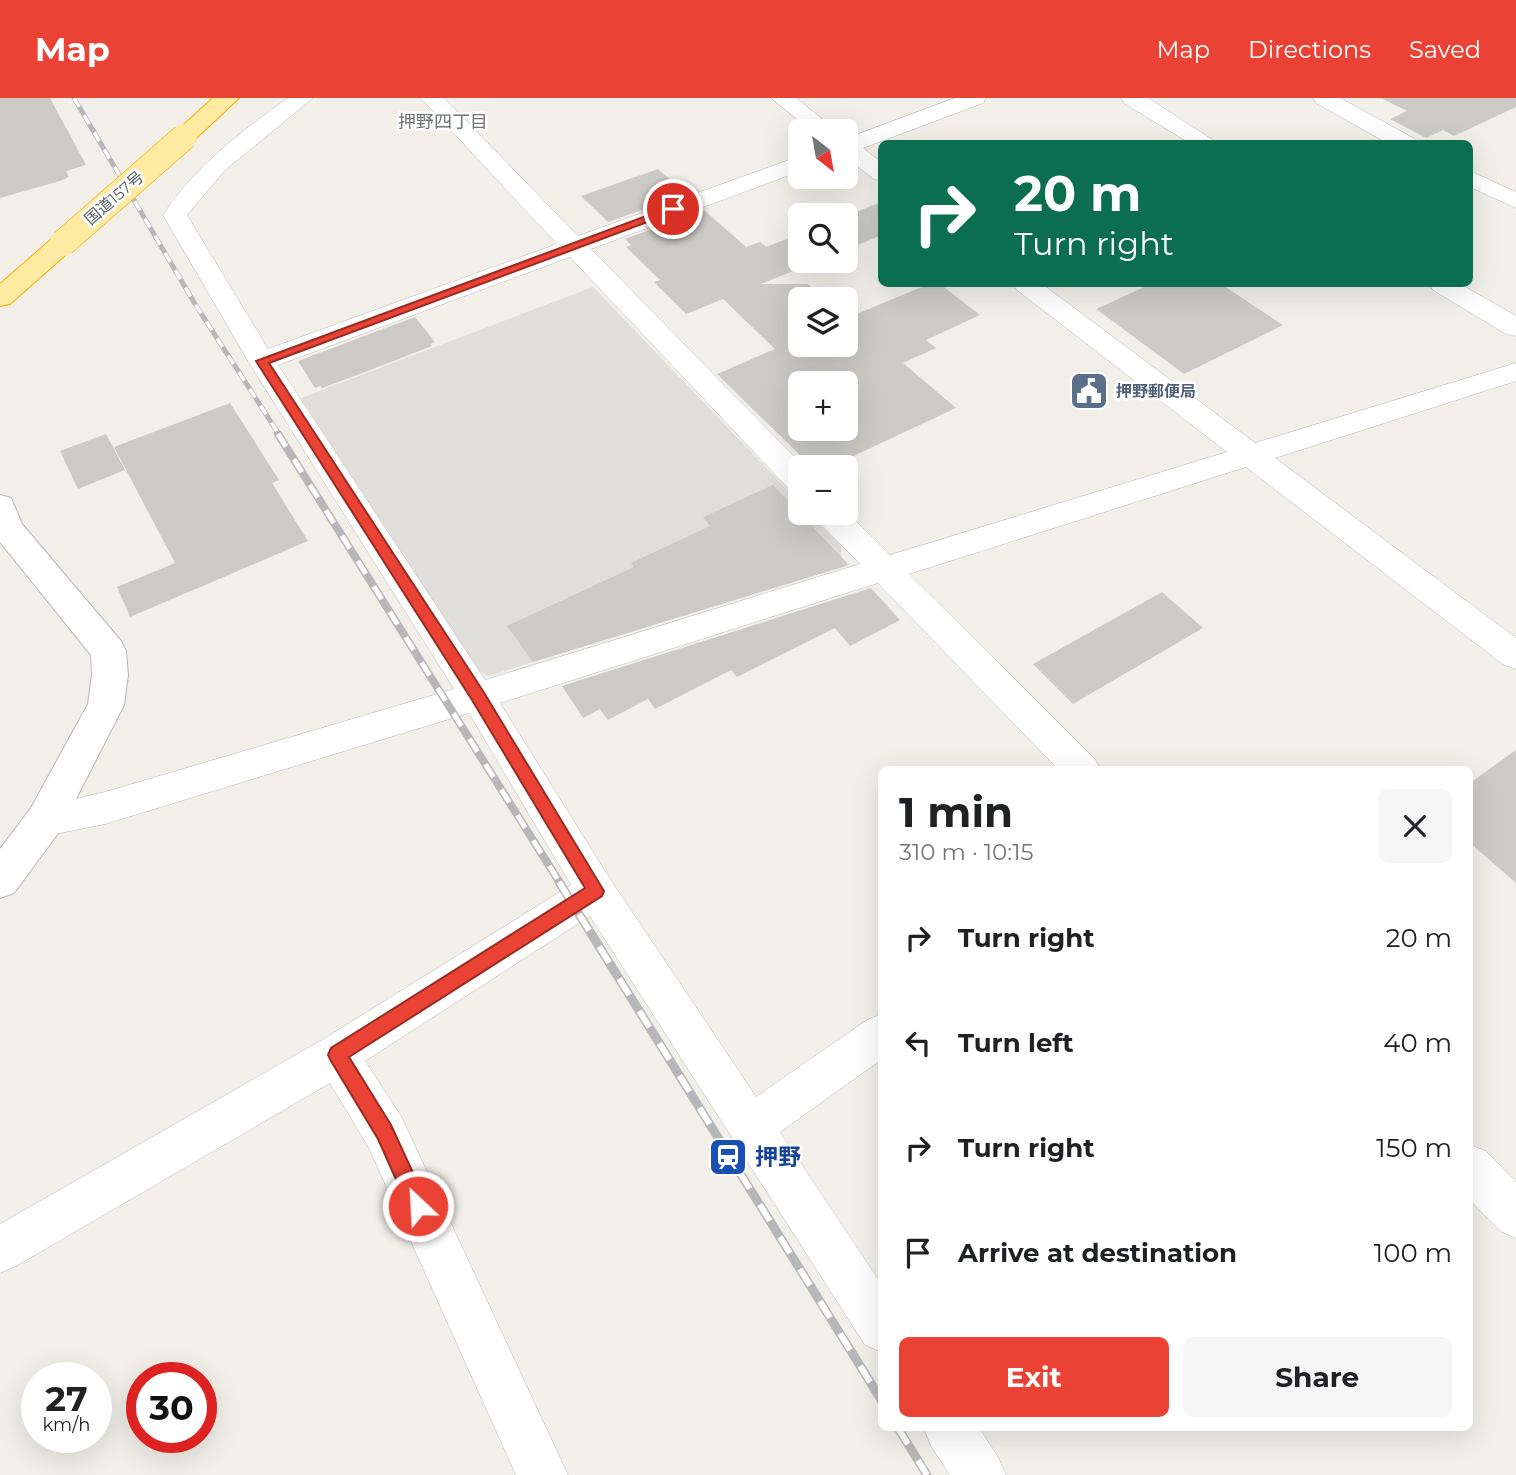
<!DOCTYPE html>
<html lang="en">
<head>
<meta charset="utf-8">
<style>
	body { margin:0; font-family:Montserrat,"Noto Sans JP",sans-serif; background:#f6f6f6; color:#202124; height:100vh; display:flex; flex-direction:column; font-size:26px; white-space:nowrap }
	* { box-sizing:border-box; margin:0 }
	p { font-size:23px; color:#757577 }
	.icon { flex:none; width:38px; height:38px; fill:none; stroke:currentColor; stroke-width:2; stroke-linecap:round; stroke-linejoin:round }
	.map { position:relative; flex:1; overflow:hidden }
	.panel { position:absolute; left:878px; top:668px; width:595px; height:665px; display:flex; flex-direction:column; background:#fff; border-radius:10px; box-shadow:0 7px 28px #0002 }
	.panel>* { flex:none }
	.banner { position:absolute; left:878px; top:42px; width:595px; height:147px; border-radius:10px; box-shadow:0 7px 28px #0002; background:#0b6e4f; color:#fff; overflow:hidden }
	.needle { width:46px; rotate:149deg }
	.tools { position:absolute; left:788px; top:21px; display:grid; gap:14px }
	.tools a { display:grid; place-items:center; width:70px; height:70px; border-radius:10px; background:#fff; box-shadow:0 7px 28px #0002; font-size:35px }
	.speed { position:absolute; left:21px; top:1264px; display:flex; gap:14px; font-size:35px; font-weight:700; text-align:center }
	.speed>* { display:grid; place-content:center; width:91px; height:91px; border-radius:50%; background:#fff; box-shadow:0 7px 28px #0002; line-height:1 }
	.speed small { font-size:18px; font-weight:400 }
	.speed .limit { border:10px solid #d22; background:#fff; color:#111 }
	.pin { position:absolute; display:grid; place-items:center; width:60px; height:60px; color:#fff; margin:-30px; border:4px solid #fff; border-radius:50%; box-shadow:0 2px 7px #0007 }
	.me { position:absolute; width:77px; margin:-38px; rotate:335deg; stroke-linejoin:round; filter:drop-shadow(0 0 5px #0008) }
	.turn { display:flex; align-items:center; gap:24px; height:147px; padding:0 21px; font-size:32px }
	.turn .icon { width:91px; height:91px; stroke-width:2.5 }
	.turn b { display:block; font-size:49px; line-height:60px }
	.round { display:grid; place-items:center; flex:none; width:74px; height:74px; border-radius:10px; background:#f6f6f6 }
	.head { display:flex; align-items:center; justify-content:space-between; height:119px; padding:0 21px }
	h1 { font-size:42px; font-weight:700; line-height:52px }
	.button { display:flex; gap:14px; margin-top:auto; padding:14px 21px }
	.button a { flex:1; height:80px; border-radius:10px; background:#ea4335; color:#fff; font-size:28px; font-weight:700; line-height:80px; text-align:center }
	.button a+a { background:#f6f6f6; color:#202124 }
	ul { padding:0; list-style:none }
	li { display:flex; align-items:center; gap:21px; height:105px; padding:0 21px }
	li div { flex:1 }
	li b { display:block; font-size:26px }
	li em { font-style:normal }
	header { display:flex; align-items:center; gap:42px; box-sizing:border-box; height:98px; padding:0 35px; background:#ea4335; color:#fff }
	header strong { font-size:33px }
	nav { display:flex; gap:38px; margin-inline-start:auto; font-size:24px }
	.map>svg:first-child { display:block }
</style>
</head>
<body>
<header>
<strong>Map</strong>
<nav><a>Map</a><a>Directions</a><a>Saved</a></nav>
</header>
<div class="map">
<svg width="1516" height="1377" viewBox="0 0 1516 1377">
	<rect width="100%" height="100%" fill="#f1efe8"/>
	<!-- industrial -->
	<path fill="#e0deda" d="M593,189L800,405V415H809L841,448L842,468L488,578L476,571L301,300Z"/>
	<!-- building -->
	<path fill="#cccac5" fill-rule="evenodd" d="M0,0H50L86,67L66,73L69,79L60,83L0,100Z
		M1381,0H1516V9L1454,38L1443,32L1426,40L1390,21L1407,13Z
		M658,71L686,96L608,124L581,98Z
		M882,104V137L845,152V118Z
		M704,112L746,149L760,144L766,149L800,136V163H818L761,186H808L826,201H800V247H845V218L847,220L929,186H940L980,217L926,242L936,250L903,265L956,310L830,369H812L717,276L775,251L723,201L686,216L654,184L660,182L626,149L631,147L625,141ZM800,285H845V331H800Z
		M1151,186H1221L1283,227L1184,276L1096,211Z
		M415,219L435,244L430,246L432,248L357,277L322,290L320,288L315,290L298,263Z
		M230,305L279,382L272,385L308,443L130,519L117,489L175,465L114,349Z
		M106,336L125,372L78,391L60,353Z
		M773,387L849,467L533,564L507,528L634,469L631,465L710,428L703,419Z
		M871,490L900,522L850,548L835,530L737,579L731,572L655,611L648,601L608,622L600,611L583,620L562,588Z
		M1162,494L1203,530L1073,606L1033,566Z
		M1516,652V785L1470,745V685Z"/>
	<g fill="none" stroke-linecap="round" stroke-linejoin="round">
		<defs>
			<path id="minor" d="M288,0H313L225,72L187,117L268,251L557,146L421,0H444L578,138L800,58V73L591,151L804,369H800V394L789,391L570,159L278,267L485,582L860,466L818,423L814,415H845V412L890,457L1227,354L1017,192L1013,186H1042L1255,345L1516,265V283L1275,360L1516,540V571L1504,567L1246,369L909,476L1095,661L1100,672H1059L878,485L500,605L610,781L756,999L867,922L882,916V961L780,1034L882,1187V1254L865,1247L590,818L365,963L401,1018L568,1377H516L369,1050L330,985L16,1168L0,1175V1126L322,942L571,787L469,615L105,726L45,738L32,733L26,722L32,711L105,694L454,591L248,263L163,117C196,68 240,34 288,0Z
				M771,0H796L837,33H812Z
				M955,0H986L983,5L863,50L882,65V83L874,81L845,59V41Z
				M1121,0H1148L1219,46H1191L1124,5Z
				M1313,0H1340L1415,41L1418,46H1389L1316,5Z
				M1470,73L1516,94V110L1470,89Z
				M1429,186H1460L1516,218V238L1506,236L1433,192Z
				M1470,1047L1486,1053L1516,1084V1140L1500,1133L1470,1102Z
				M924,1330H979L998,1359L1006,1377H950L931,1348Z"/>
			<path id="tertiary" d="M0,397L11,400L22,426L121,543L126,553L128,577L124,607L59,734L14,795L0,800V751L31,710L88,606L92,577L91,557L0,444Z"/>
			<path id="trunk" d="M213,0H239L192,44L184,46L176,44L172,39L176,34Z
				M63,137L72,139L76,145L72,151L10,206L0,208V186L54,139Z"/>
		</defs>
		<!-- minor casing -->
		<use href="#minor" stroke="#b5b8bc" stroke-width="1"/>
		<!-- tertiary casing -->
		<use href="#tertiary" stroke="#b5b8bc" stroke-width="2"/>
		<!-- trunk casing -->
		<use href="#trunk" stroke="#f9ab00" stroke-width="2"/>
		<!-- minor -->
		<use href="#minor" fill="#fff" fill-rule="evenodd"/>
		<!-- tertiary -->
		<use href="#tertiary" fill="#fff" fill-rule="evenodd"/>
		<!-- trunk -->
		<use href="#trunk" fill="#feeaa1" fill-rule="evenodd"/>
		<defs>
			<path id="rail-far2" d="M74,0L195,206L280,338"/>
			<path id="rail-far1" d="M278,336L560,785"/>
			<path id="rail" d="M559,784L882,1303
				M898,1330L927,1377"/>
		</defs>
		<!-- rail-far2 casing -->
		<use href="#rail-far2" stroke="#b6b7b8" stroke-width="5"/>
		<!-- rail-far1 casing -->
		<use href="#rail-far1" stroke="#b6b7b8" stroke-width="8"/>
		<!-- rail casing -->
		<use href="#rail" stroke="#b6b7b8" stroke-width="9"/>
		<!-- rail-far2 -->
		<use href="#rail-far2" stroke="#fff" stroke-width="3.5" stroke-dasharray="10" stroke-linecap="butt"/>
		<!-- rail-far1 -->
		<use href="#rail-far1" stroke="#fff" stroke-width="5" stroke-dasharray="15" stroke-linecap="butt"/>
		<!-- rail -->
		<use href="#rail" stroke="#fff" stroke-width="6" stroke-dasharray="19" stroke-linecap="butt"/>
		<defs>
			<path id="trunk-bridge" d="M63,145L184,39"/>
		</defs>
		<!-- trunk-bridge casing -->
		<use href="#trunk-bridge" stroke="#f9ab00" stroke-width="27" stroke-linecap="butt"/>
		<!-- trunk-bridge -->
		<use href="#trunk-bridge" stroke="#feeaa1" stroke-width="26"/>
	</g>
	<!-- route -->
	<path fill="#ea4335" stroke="#982c22" stroke-width="2" d="M673,108L679,111L677,113L269,265L483,593L604,793L602,798L349,959L391,1027L425,1101L428,1108L425,1115L418,1117L411,1115L378,1041L331,963L328,957L331,950L585,790L472,602L256,263Z"/>
	<!-- icons -->
	<defs>
		<symbol id="civic-square" viewBox="-11 -11 22 22"><rect x="-9" y="-9" width="18" height="18" rx="4" fill="#5c6f8a" stroke="#fff"/><path d="M-.6-6.5H3V-4.5H.6V-3L4-1V1h2V6H-6V1h2V-1L-.6-3ZM-1.2 2.5V6h2.4V2.5Z" fill="#fff"/></symbol>
		<symbol id="station-square" viewBox="-11 -11 22 22"><rect x="-9" y="-9" width="18" height="18" rx="4" fill="#1a4fb4" stroke="#fff"/><path d="M-3-6H3Q5-6 5-4V2Q5 4 3 4L4.5 6H3L1.5 4h-3L-3 6H-4.5L-3 4Q-5 4-5 2V-4Q-5-6-3-6ZM-3.5-4v3h7v-3ZM-3.5 1v1.5H-2V1ZM2 1v1.5H3.5V1Z" fill="#fff"/></symbol>
	</defs>
	<g fill-rule="evenodd">
		<use href="#civic-square" x="1067" y="271" width="44" height="44"/>
		<use href="#station-square" x="706" y="1037" width="44" height="44"/>
	</g>
	<g text-anchor="middle" dominant-baseline="central" stroke-width="5" stroke-linejoin="round" paint-order="stroke">
		<!-- far-street labels -->
		<g font-size="16" fill="#5f6368" stroke="#fff">
			<text transform="translate(114 100) rotate(-41)">国道157号</text>
		</g>
		<!-- far-service labels -->
		<g font-size="16" font-weight="bold" fill="#4e5e75" stroke="#fff" text-anchor="start">
			<text x="1116" y="293">押野郵便局</text>
		</g>
		<!-- far-neighbourhood labels -->
		<g font-size="18" fill="#70757a" stroke="#fff">
			<text x="443" y="24">押野四丁目</text>
		</g>
		<!-- near-transit labels -->
		<g font-size="23" font-weight="bold" fill="#164399" stroke="#fff" text-anchor="start">
			<text x="755" y="1059">押野</text>
		</g>
	</g>
</svg>
<div class="tools">
<a><svg class="needle" viewBox="-14 -14 28 28"><path d="M0-13l5 13h-10z" fill="#e53935"/><path d="M0 13l5-13h-10z" fill="#757577"/></svg></a>
<a><svg class="icon" aria-label="search" viewBox="0 0 24 24"><circle cx="10" cy="10" r="6"/><path d="M15 15l6 6"/></svg></a>
<a><svg class="icon" aria-label="layers" viewBox="0 0 24 24"><path d="M12 4l9 5-9 5-9-5zM3 14l9 5 9-5"/></svg></a>
<a>+</a>
<a>−</a>
</div>
<div class="speed"><div>27<small>km/h</small></div><div class="limit">30</div></div>
<div class="pin" style="left:673px;top:111px;background:#d93025"><svg class="icon" aria-label="arrive" viewBox="0 0 24 24"><path d="M6 21V4h12l-3 4 3 4H6"/></svg></div>
<svg class="me" style="left:418px;top:1108px" viewBox="-20 -20 40 40"><circle r="17" fill="#ea4335" stroke="#fff" stroke-width="3"/><path d="M0-11L8 9 0 5-8 9z" fill="#fff"/></svg>
<div class="banner">
<div class="turn"><svg class="icon" aria-label="right" viewBox="0 0 24 24"><path d="M7 20v-9h11M14 6l5 5-5 5"/></svg><div><b>20 m</b>Turn right</div></div>
</div>
<section class="panel">
<div class="head"><div><h1>1 min</h1><p>310 m · 10:15</p></div><a class="round"><svg class="icon" aria-label="close" viewBox="0 0 24 24"><path d="M6 6l12 12M18 6L6 18"/></svg></a></div>
<ul>
<li><svg class="icon" aria-label="right" viewBox="0 0 24 24"><path d="M7 20v-9h11M14 6l5 5-5 5"/></svg><div><b>Turn right</b></div><em>20 m</em></li>
<li><svg class="icon" aria-label="left" viewBox="0 0 24 24"><path d="M17 20v-9H6M10 6l-5 5 5 5"/></svg><div><b>Turn left</b></div><em>40 m</em></li>
<li><svg class="icon" aria-label="right" viewBox="0 0 24 24"><path d="M7 20v-9h11M14 6l5 5-5 5"/></svg><div><b>Turn right</b></div><em>150 m</em></li>
<li><svg class="icon" aria-label="arrive" viewBox="0 0 24 24"><path d="M6 21V4h12l-3 4 3 4H6"/></svg><div><b>Arrive at destination</b></div><em>100 m</em></li>
</ul>
<div class="button"><a>Exit</a><a>Share</a></div>
</section>
</div>
</body>
</html>
